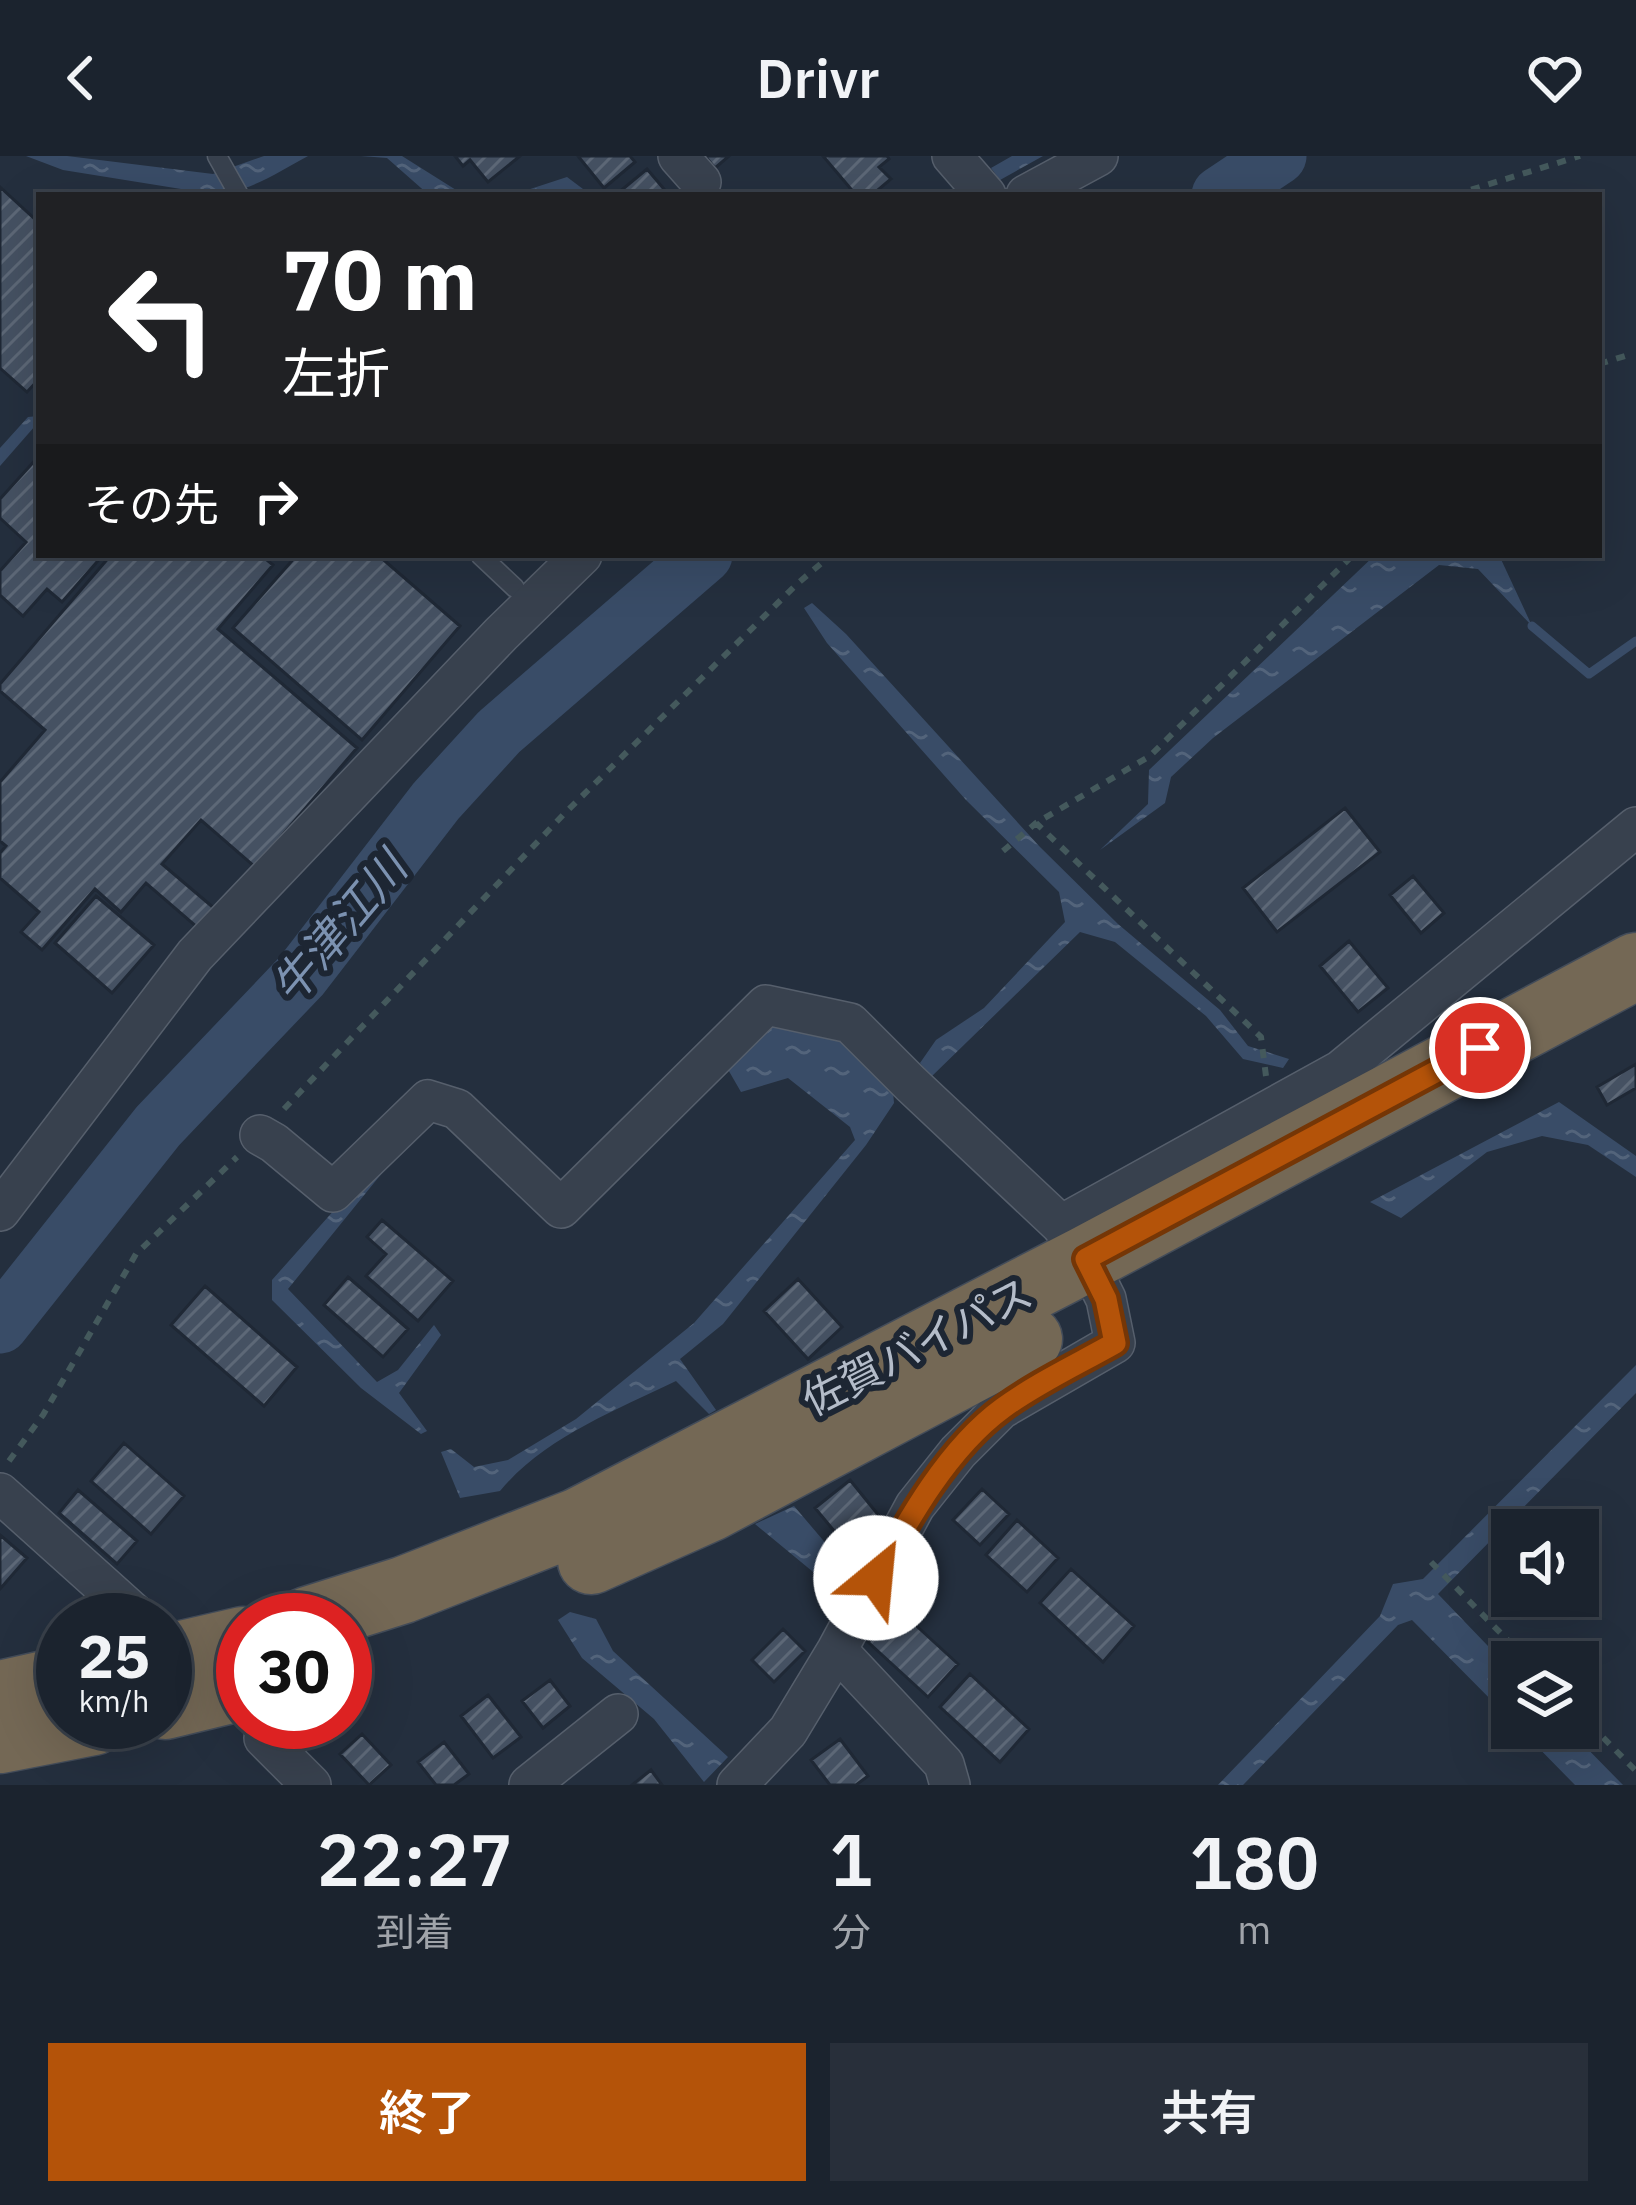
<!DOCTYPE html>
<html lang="ja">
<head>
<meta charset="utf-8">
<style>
	body { margin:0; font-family:"IBM Plex Sans","Noto Sans JP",sans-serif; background:#282f3a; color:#f1f3f6; height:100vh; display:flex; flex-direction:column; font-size:45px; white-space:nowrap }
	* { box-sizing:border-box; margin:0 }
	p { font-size:39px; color:#a0a4aa }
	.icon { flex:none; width:66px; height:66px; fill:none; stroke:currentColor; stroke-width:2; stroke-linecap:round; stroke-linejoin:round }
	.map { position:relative; height:1629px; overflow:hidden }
	.sheet { display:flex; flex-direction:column; background:#1b232e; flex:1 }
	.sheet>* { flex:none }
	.top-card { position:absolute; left:36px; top:36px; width:1566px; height:366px; border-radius:0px; box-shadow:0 12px 48px #0002,0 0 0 3px #39404a; background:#202124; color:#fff; overflow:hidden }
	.tools { position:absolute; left:1491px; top:1353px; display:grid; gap:24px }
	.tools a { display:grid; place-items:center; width:108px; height:108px; border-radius:0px; background:#1b232e; box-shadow:0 12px 48px #0002,0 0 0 3px #39404a; font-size:60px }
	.speed { position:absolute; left:36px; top:1437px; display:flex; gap:24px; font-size:60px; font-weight:700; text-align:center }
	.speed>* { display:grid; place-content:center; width:156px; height:156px; border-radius:50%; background:#1b232e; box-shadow:0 12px 48px #0002,0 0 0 3px #39404a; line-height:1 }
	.speed small { font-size:30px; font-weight:400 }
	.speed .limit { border:18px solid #d22; background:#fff; color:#111 }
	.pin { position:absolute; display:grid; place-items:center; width:102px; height:102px; color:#fff; margin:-51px; border:6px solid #fff; border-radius:50%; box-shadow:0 3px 12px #0007 }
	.me { position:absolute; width:132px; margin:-66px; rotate:28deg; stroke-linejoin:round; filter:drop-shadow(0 0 9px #0008) }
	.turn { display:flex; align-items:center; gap:42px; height:252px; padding:0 48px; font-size:54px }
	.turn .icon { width:156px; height:156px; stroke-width:2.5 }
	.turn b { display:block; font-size:84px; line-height:102px }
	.then { display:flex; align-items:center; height:114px; padding:0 48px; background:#0003; gap:24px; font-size:45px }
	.eta { display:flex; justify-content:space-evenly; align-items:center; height:204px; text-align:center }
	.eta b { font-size:72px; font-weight:600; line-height:84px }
	.action { display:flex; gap:24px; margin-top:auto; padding:24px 48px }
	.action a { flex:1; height:138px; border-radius:0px; background:#b45309; color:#fff; font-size:48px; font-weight:600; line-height:138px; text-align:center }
	.action a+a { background:#282f3a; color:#f1f3f6 }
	header { display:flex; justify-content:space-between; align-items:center; height:156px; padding:0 48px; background:#1b232e; font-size:54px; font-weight:600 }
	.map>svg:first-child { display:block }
</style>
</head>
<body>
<header><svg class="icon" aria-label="back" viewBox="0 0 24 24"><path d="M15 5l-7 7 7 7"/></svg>Drivr<svg class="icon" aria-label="heart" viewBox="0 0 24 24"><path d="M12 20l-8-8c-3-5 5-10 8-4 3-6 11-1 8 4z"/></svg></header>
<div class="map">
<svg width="1636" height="1629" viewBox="0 0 1636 1629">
	<defs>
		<pattern id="water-ripples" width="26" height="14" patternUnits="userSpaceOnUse" patternTransform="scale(3)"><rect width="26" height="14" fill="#394c67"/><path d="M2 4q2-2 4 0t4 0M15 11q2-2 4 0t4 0" fill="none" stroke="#53647b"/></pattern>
		<pattern id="building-hatch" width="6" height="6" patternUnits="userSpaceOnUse" patternTransform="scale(3)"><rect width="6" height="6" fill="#455162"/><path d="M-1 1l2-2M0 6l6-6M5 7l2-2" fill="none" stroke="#5d6877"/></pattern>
	</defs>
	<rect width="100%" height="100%" fill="#242f3e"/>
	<!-- water -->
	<path fill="url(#water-ripples)" d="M26,0H67L213,18L264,0H308C275,18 245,39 206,39V37L63,14Z
		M361,0H402L464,39H429L387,2Z
		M1012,0H1043L1000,24L991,12Z
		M567,21L591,39H512Z
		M39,260V270H35L0,310V292L28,261Z
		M1375,399H1499L1532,470L1478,413L1439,409L1213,582L1171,621L1165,647L1100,694L1148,648L1149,614Z
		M812,447L846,478L1040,691L1118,768L1220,854L1248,890L1289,903L1283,912L1243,903L1206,860L1115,786L1080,776L931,921L920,907L936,884L984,852L1065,766L1059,736L966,644L827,487L804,452Z
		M778,865L845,881L893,936L894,947L866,989L723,1168L680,1203L716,1254L709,1258L676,1225C614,1255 544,1282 500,1335L460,1342L441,1296L451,1293L474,1311L508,1304L576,1263L694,1167L855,984L850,971L788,922L741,936L726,910L756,878Z
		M1559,946L1636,1000V1021L1588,989L1542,980L1487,996L1401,1062L1370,1046Z
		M432,958L438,964L395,1001L288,1133L377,1226L398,1214L434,1169L441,1179L399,1237L427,1275L421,1278L361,1232L272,1144V1124L392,989Z
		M1636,1209V1237L1438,1438L1512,1515V1565L1412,1464L1398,1469L1243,1629H1218L1380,1460L1393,1428L1423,1423Z
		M794,1350L856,1423L841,1439L755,1368Z
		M570,1456L596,1463L613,1495L728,1601L704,1626L654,1563L582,1502L558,1464Z
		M1519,1572H1567L1623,1629H1575Z"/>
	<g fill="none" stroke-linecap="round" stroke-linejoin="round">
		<!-- stream -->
		<path stroke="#394c67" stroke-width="9" d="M1532,470L1589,518L1636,485"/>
		<!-- river -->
		<path stroke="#394c67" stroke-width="57" d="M1220,39L1278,0
			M0,1169L158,970L301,820L436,645L499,576L704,399"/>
	</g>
	<!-- building -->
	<path fill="url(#building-hatch)" stroke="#1f2835" stroke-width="3" d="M455,0H520L488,26L470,4L463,10Z
		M578,0H630L635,6L604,32Z
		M705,0H729L715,12Z
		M823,0H887L889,3L879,11L891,23L872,39H856Z
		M647,13L669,39H619L618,37Z
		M0,31L39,67V223L27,236L0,212Z
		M39,300V399H103L62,446L47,433L23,460L0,439V415L26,386L0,362V343Z
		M111,399H261L273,409L218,473L357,592L255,711L201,664L162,708L215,753L198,772L146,727L121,756L95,733L42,794L21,776L39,756L0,722V697L6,690L0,685V626L45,574L0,535V528Z
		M297,399H378L460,470L362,584L233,472Z
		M1345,652L1380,696L1277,776L1243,732Z
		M1413,720L1444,757L1421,777L1390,739Z
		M96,740L154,789L112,837L55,787Z
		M1349,785L1388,832L1358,856L1320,810Z
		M1636,908V932L1607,949L1597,931Z
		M382,1064L453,1125L418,1165L366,1120L386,1098L367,1081Z
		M348,1121L408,1173L383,1201L324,1149Z
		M798,1123L842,1171L808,1203L764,1155Z
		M205,1130L297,1211L264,1250L171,1169Z
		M124,1287L184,1340L151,1378L91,1325Z
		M850,1324L884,1366L860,1406L815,1352Z
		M982,1333L1009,1358L980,1389L953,1364Z
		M78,1334L137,1385L117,1408L59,1357Z
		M1017,1364L1058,1402L1027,1436L986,1399Z
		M0,1379L27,1402L0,1433Z
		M1071,1413L1134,1470L1103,1506L1040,1447Z
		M898,1453L958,1508L928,1541L868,1486Z
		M783,1473L805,1495L774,1526L752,1504Z
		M970,1518L1029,1573L1000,1606L940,1551Z
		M550,1524L570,1550L543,1572L522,1545Z
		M488,1539L521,1581L493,1602L461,1560Z
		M362,1578L391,1609L369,1629L340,1598Z
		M840,1583L868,1620L856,1629H830L811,1604Z
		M444,1586L469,1618L454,1629H436L418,1606Z
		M651,1614L662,1629H632Z"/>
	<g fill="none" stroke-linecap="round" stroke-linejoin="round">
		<defs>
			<path id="lane" d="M217,0L239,39
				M480,399L515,432"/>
			<path id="street" d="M678,0L701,26
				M952,0L986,39
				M1026,39L1098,0
				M260,979L274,987L333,1036L428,944L457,953L561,1052L766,849L850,867L911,928L1061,1069L1086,1103L1106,1143L1115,1187L1001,1253L958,1296L915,1350L837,1494L788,1575L737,1629
				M0,1055L195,799L501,478L582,399
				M1061,1069L1341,914L1636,671
				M0,1337L138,1461
				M837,1494L944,1608L950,1629
				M264,1582L311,1629
				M529,1629L618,1558"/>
			<path id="highway" d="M591,1405L710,1352L1029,1183
				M308,1464L403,1434L579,1365L1086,1103L1636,810
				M165,1502L243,1484
				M0,1538L63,1524
				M165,1550L243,1531
				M0,1584L93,1566"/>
		</defs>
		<!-- lane casing -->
		<use href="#lane" stroke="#565f6c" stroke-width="21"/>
		<!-- street casing -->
		<use href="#street" stroke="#565f6c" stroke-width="42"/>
		<!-- highway casing -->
		<use href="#highway" stroke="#434c59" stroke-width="69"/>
		<!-- path -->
		<path stroke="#44595c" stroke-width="6" stroke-dasharray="9 9" stroke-linecap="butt" d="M1454,39L1580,0
			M1599,208L1625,200
			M1003,695L1036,667
			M1266,920L1261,881L1036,667L1150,600L1353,399
			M284,953L563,659L797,428L831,399
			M9,1305L43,1259L136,1098L237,1001
			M1431,1406L1529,1506
			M1578,1556L1636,1615"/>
		<!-- lane -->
		<use href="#lane" stroke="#38414e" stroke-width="18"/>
		<!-- street -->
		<use href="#street" stroke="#38414e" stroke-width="39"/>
		<!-- highway -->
		<use href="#highway" stroke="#746855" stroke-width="66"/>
	</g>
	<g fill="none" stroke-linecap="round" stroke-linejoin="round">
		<defs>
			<path id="route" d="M876,1422C908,1364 948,1292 1003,1252C1037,1227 1078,1208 1115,1187L1106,1143L1086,1103L1480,892"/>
		</defs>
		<!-- route casing -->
		<use href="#route" stroke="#753606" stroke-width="30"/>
		<!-- route -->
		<use href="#route" stroke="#b45309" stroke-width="21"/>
	</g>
	<g text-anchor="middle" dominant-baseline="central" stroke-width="12" stroke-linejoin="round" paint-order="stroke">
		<!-- street labels -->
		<g font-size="42" fill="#b4bcc9" stroke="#1d2633">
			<text transform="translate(917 1190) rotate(-27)">佐賀バイパス</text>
		</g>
		<!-- water labels -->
		<g font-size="45" font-style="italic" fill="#7c92b1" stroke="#1d2633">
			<text transform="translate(338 771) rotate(-50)">牛津江川</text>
		</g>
	</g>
</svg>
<div class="tools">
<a><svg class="icon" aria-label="sound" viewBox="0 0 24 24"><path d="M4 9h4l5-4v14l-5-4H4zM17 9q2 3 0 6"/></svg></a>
<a><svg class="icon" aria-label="layers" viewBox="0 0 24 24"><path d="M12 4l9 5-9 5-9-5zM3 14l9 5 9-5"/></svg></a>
</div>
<div class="speed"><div>25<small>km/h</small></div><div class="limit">30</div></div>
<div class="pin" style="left:1480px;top:892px;background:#d93025"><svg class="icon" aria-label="arrive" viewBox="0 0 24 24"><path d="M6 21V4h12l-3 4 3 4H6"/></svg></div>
<svg class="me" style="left:876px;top:1422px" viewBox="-20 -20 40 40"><circle r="19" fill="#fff"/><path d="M0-13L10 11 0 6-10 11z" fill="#b45309"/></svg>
<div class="top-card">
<div class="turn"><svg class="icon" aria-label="left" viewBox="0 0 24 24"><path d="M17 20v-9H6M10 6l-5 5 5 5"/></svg><div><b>70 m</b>左折</div></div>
<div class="then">その先<svg class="icon" aria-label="right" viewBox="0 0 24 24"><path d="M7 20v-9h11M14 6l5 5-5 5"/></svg></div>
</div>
</div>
<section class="sheet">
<div class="eta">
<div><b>22:27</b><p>到着</p></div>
<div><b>1</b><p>分</p></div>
<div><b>180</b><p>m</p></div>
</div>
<div class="action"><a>終了</a><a>共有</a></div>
</section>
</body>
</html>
